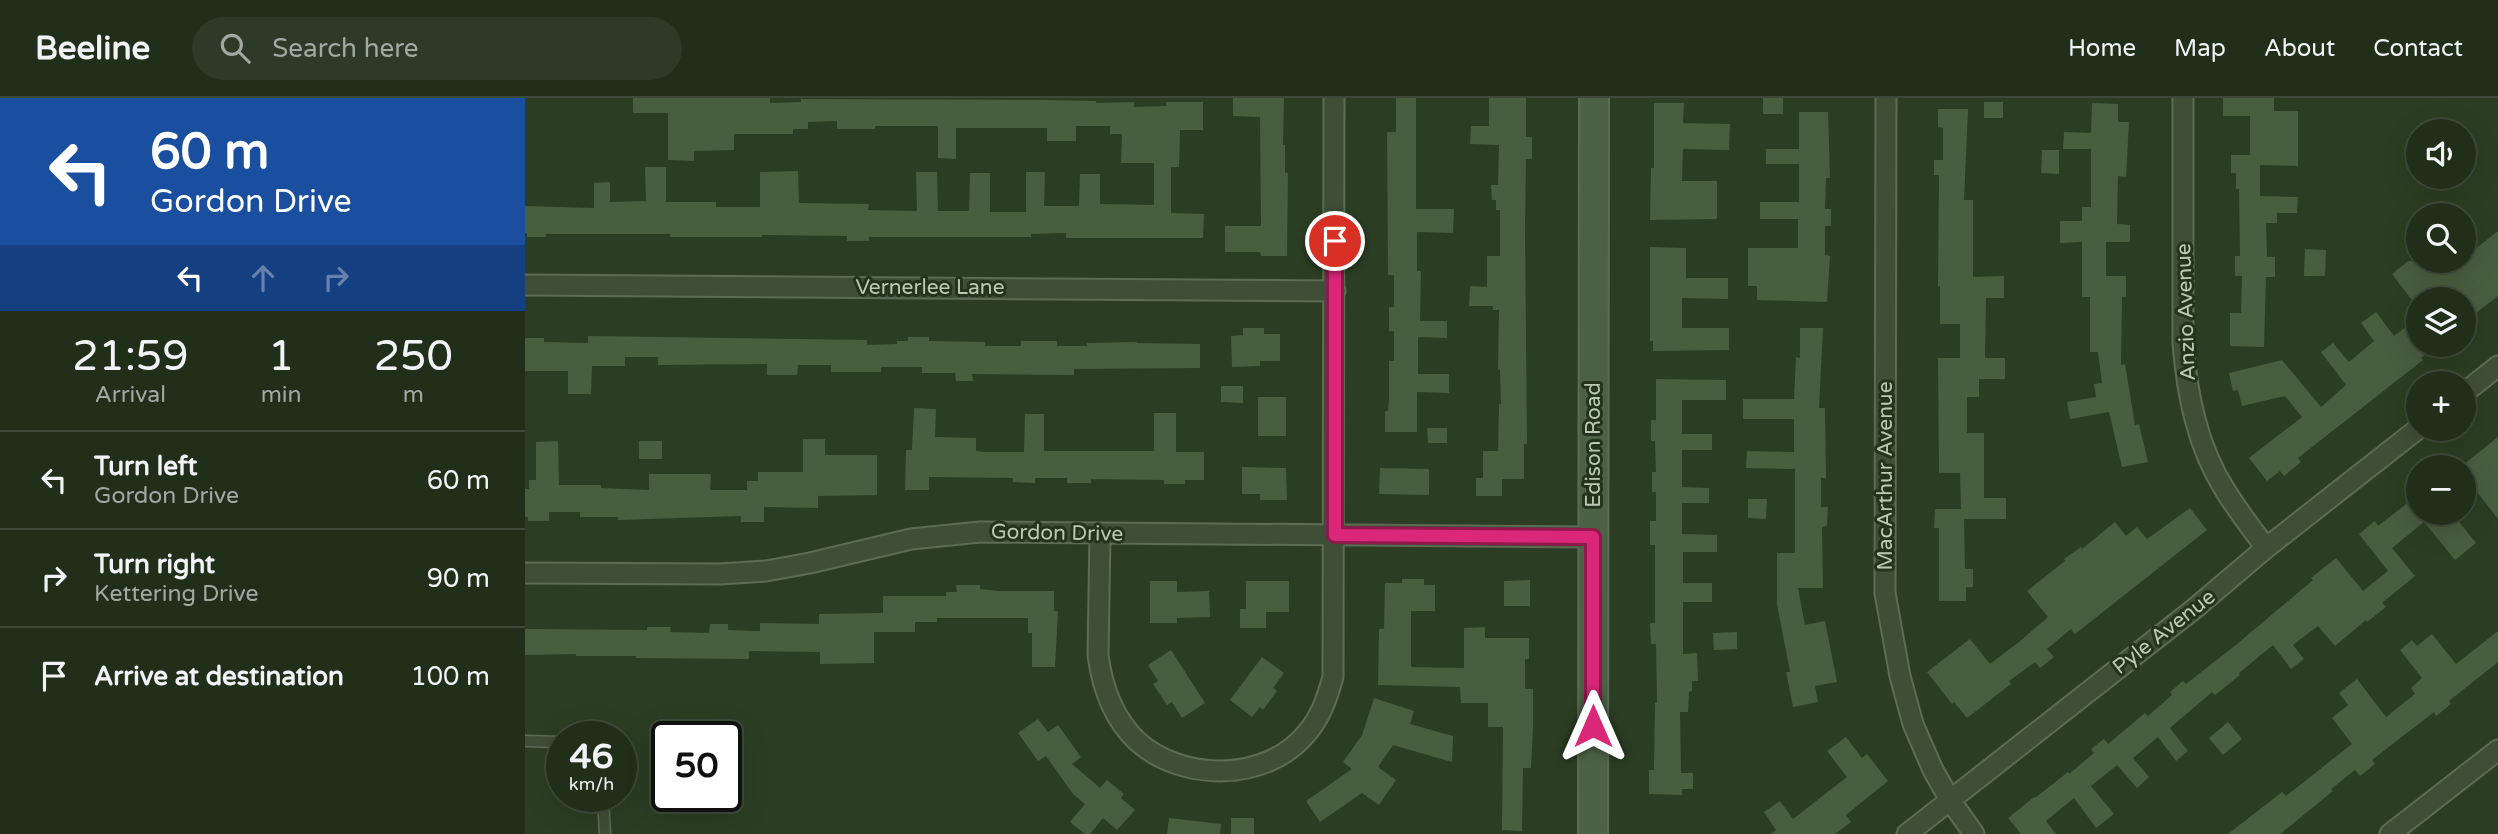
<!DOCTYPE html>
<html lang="en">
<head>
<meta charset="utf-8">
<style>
	body { margin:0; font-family:"Varela Round",sans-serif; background:#2d3a27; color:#f1f3f6; height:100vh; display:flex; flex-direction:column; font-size:26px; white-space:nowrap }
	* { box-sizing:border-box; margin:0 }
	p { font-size:23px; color:#a2a8a2 }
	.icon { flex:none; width:38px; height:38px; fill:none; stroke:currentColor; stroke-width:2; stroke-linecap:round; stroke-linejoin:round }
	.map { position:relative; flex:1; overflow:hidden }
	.sheet { display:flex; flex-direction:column; background:#202e1a; width:525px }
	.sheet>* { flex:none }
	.hud { background:#1a4fa0; color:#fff; overflow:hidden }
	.tools { position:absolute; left:1881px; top:21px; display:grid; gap:14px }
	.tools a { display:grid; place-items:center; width:70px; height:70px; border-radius:50%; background:#202e1a; box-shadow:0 7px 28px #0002,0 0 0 2px #3d4a39; font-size:35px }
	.speed { position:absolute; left:21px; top:623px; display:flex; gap:14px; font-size:35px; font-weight:700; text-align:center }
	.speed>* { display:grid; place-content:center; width:91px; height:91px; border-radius:50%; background:#202e1a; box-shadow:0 7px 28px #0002,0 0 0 2px #3d4a39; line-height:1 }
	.speed small { font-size:18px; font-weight:400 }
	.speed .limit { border:4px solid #111; border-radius:10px; background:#fff; color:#111 }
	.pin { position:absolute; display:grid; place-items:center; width:60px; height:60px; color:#fff; margin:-30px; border:4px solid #fff; border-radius:50%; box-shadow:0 2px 7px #0007 }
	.me { position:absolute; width:77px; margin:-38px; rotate:0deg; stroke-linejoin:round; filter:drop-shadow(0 0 5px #0008) }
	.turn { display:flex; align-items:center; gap:24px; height:147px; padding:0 35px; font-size:32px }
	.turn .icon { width:91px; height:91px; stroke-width:2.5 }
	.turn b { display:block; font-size:49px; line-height:60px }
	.lanes { display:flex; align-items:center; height:66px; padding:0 35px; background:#0003; justify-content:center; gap:35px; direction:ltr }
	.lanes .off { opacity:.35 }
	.eta { display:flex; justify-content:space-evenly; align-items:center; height:119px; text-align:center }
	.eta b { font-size:42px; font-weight:600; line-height:49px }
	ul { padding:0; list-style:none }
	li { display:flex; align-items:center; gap:21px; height:98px; padding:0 35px; border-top:2px solid #3d4a39 }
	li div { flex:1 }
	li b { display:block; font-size:26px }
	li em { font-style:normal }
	header { display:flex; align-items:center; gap:42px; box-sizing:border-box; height:98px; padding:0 35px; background:#202e1a; border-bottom:2px solid #3d4a39 }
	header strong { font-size:33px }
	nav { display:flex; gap:38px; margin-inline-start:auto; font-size:24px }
	.search { width:490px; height:63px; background:#2d3a27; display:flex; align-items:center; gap:18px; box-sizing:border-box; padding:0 24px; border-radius:38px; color:#a2a8a2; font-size:26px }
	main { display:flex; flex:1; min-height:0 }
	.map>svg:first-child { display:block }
</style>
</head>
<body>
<header>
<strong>Beeline</strong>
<div class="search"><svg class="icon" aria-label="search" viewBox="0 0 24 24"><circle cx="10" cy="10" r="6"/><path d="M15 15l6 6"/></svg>Search here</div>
<nav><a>Home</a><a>Map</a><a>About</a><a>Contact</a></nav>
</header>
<main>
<section class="sheet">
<div class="hud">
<div class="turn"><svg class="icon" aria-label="left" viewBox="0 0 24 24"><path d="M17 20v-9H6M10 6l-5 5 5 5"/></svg><div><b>60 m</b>Gordon Drive</div></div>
<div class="lanes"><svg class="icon" aria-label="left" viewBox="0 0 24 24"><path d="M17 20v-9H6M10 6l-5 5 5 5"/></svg><svg class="icon off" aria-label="ahead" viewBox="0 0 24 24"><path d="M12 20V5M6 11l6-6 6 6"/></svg><svg class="icon off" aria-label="right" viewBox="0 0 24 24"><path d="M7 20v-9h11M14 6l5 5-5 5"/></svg></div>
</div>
<div class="eta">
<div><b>21:59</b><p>Arrival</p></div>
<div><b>1</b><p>min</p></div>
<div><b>250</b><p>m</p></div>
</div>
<ul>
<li><svg class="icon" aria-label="left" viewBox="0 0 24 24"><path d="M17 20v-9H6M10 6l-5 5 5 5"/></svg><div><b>Turn left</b><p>Gordon Drive</p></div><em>60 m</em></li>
<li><svg class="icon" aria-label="right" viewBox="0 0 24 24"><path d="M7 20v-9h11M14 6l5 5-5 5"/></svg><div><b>Turn right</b><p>Kettering Drive</p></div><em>90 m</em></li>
<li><svg class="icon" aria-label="arrive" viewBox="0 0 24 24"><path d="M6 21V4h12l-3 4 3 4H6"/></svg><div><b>Arrive at destination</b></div><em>100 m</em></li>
</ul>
</section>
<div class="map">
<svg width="1973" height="736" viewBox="0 0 1973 736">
	<rect width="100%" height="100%" fill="#2b3e23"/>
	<!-- building -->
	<path fill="#495d3f" d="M108,0H245V5L276,4V1L514,2L571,3V5L609,4V9L641,8V4H678V32H655L654,69H646V115L679,116L678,140H541V135L506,136V139H344V143H322V138L237,137V139H145V136H21V139H2V135H0V108L69,110V85L85,84V104L121,103L120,69H141V104H191V109H235V74L273,73L274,105L344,106L343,112L392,113L391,74H412L413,113H444L445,75H465V114H501V74H520L519,108H554L555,76H575V106L629,107V65H596L597,36H585V28H551V43H522V30H431V61L413,60V28H350V31H312V23L283,24V31H268V36H209V52L169,53V63L143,62V15H108Z
		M708,0H759L758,47H760V75H763L762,158H736L735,154H700V128H736L735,19L708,18Z
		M871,0H891V111H929L928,135L892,134V173H896L895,223H922V240L893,239V276H924V295L892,294V334H860V313H863L864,301V263H869V233H864V209H869V177H863L862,34H871Z
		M964,0H1001V39H1007V61H1001L1000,130L1002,346H999V381H977V398H951V380H958V353H973L974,306H976L975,272H973L974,212H968V208H944L945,188L962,189V158H975V112H971V102H967L966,87H973L974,47L945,46L946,28H964Z
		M1238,0H1258V16H1238Z
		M1698,0H1749V13H1773V68L1735,67V98L1773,99L1772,115H1752V125H1741L1742,159H1750V179H1741L1739,249L1705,248V215H1716L1717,178H1710V158H1715L1714,91H1711V75H1706V57H1725V18H1698Z
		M1459,4H1478V20H1459Z
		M1129,5H1159L1158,25L1205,26L1204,52L1158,51L1157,83H1192V121L1125,122L1126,70H1129Z
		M1567,5L1593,6V24H1604L1601,79L1593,78L1592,126L1605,127V144H1581V178H1601V199H1597L1596,267L1600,266L1610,327L1614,326L1623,364L1597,369L1584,314L1545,321L1542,304L1571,299L1569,286L1577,285L1573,254H1565V199H1557V144L1535,145V123H1557V109H1566V51H1538L1539,34L1566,35Z
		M1413,11H1443L1439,102H1448V179L1479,178V200H1461L1460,260H1480V281H1454V299H1442V335H1459V400H1481V421H1439L1440,471H1448V489H1441V503H1414V430H1409L1410,411H1436L1435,375H1414L1413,260H1435V226H1415V188H1413L1414,77H1409V62H1418V30L1413,29Z
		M1274,14H1303L1305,80H1301L1300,111H1306V128H1300V157L1305,158L1302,204L1232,202V188H1223V150H1273V121H1235V104H1274V66H1241V51H1274Z
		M1517,52H1534V76L1516,75Z
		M1973,133V198L1939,224V201H1886L1867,176L1883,163H1939V160Z
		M1125,149L1161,150V180H1203V201L1157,200V230H1204V252L1128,253V243H1125Z
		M1780,151L1801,152L1800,178H1779Z
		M1851,214L1869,238L1894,219V247H1912L1896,260L1898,262L1773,360L1776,364L1759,378L1755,373L1742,383L1724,360L1777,319L1760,298L1717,308L1713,292L1708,293L1704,275L1757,262L1796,309L1821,287L1796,254L1808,245L1824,264L1849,243L1836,225Z
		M718,230H739V236H755V263H735V268L707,269L706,238L718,237Z
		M1275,230H1298L1294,310H1300L1301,380H1296V409H1303L1302,428L1297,429L1298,490H1273L1280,527L1300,523L1312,584L1290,588L1293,604L1268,609L1261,574H1265L1252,506V455H1270V371L1221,370L1222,353L1269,354V321H1218V301H1269L1271,259L1275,260Z
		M63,238L342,242V247L372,246V243H383V239H404V243L460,244V248H496V243H532V248H562V245L612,244V245L675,246V270L549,271V277L447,276L448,283H431L430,275H397V269H356V274H306V267H273L272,277H242V266L133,267V259H100V268H67L66,296H43V273H0V240H19V244L63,245Z
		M1131,281L1201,282V302H1157V336H1187V352H1157V389L1184,390V405H1157V436L1192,437V454H1158V485H1187V504H1158V556L1172,555L1173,583H1167V593L1164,594L1163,614H1155L1156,675H1168V691H1157V697L1124,696V672H1129L1130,605H1132L1131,546H1126L1125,525H1130V447H1125V423H1131V394H1127V374H1131L1130,343H1126V322H1131Z
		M696,288H718V305L696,304Z
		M733,299H761V338H733Z
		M389,310L411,311L410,339L451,340V353L461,354H499L500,316H519V353H629V315H651V354H679V382H660V386H639V382L566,381V385H542V380H510V385L488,384V380L404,379V392H380L381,352H387Z
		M902,330H922V345H903Z
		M1973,339V421L1949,390L1939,398V366Z
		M278,341H300V357H352V397L293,398V410L239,409V424H216V418L93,422V419H55V414H24V423H3V419H0V391H4V382H11V344L33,343L34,387H76V390L124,392V376H186L185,392H222V383H233V374H278Z
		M114,343H137V361H114Z
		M717,369L761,370L762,402H735V396H717Z
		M855,370L904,371V397L854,396Z
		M1894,396V415H1927L1951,445L1930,462L1899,424L1867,450L1890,478L1857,505L1861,509L1842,524L1841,522L1810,548L1793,528L1768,547L1779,561L1766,571L1748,547L1714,575L1715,577L1690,597L1687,594L1645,630L1663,653L1651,663L1633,639L1608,660L1624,679L1612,690L1592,667L1566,688L1589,716L1571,730L1549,700L1521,723L1531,736H1496L1483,720L1509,699L1510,700L1543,674L1544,676L1569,655L1566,651L1579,641L1583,646L1620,615L1623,618L1647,597L1645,594L1658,583L1661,586L1712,546L1788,482L1786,480L1811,460L1838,493L1863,473L1834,436L1850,423L1853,428Z
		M1223,401H1242L1241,421L1223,420Z
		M1665,410L1682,432L1550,536L1546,531L1522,551L1529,559L1515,570L1510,564L1484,583L1486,586L1442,620L1429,604L1427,606L1402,574L1445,541L1465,566L1494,544L1523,519L1502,493L1540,463L1539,461L1556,449L1557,451L1590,424L1601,438L1612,429L1622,441Z
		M877,481H899V487H910V513H886V569L939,570V530L960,529V540H1004V561H1000V591H1008V629L1006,670H998L997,733L977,732L978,629H963V605H936L935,589L853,587L854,531H859L860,485H877Z
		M1005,482V508H979V483Z
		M625,483H652V494L684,493L685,519L652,520V525H625Z
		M721,483H764V514H741V530H715V511H721Z
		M431,487H455V491L474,493H529V513H533L530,569H507V535H503V520H412V524H390V534H349V565L295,566V554L224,553V561L111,560V558H51V556L0,557V531L122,532V529H146L145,534L184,535L185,526H203V532L235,533V525L294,526V516L358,515V498H421V494H432Z
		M1973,533V564L1924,603L1926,606L1911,618L1909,614L1847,662L1850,666L1835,678L1830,672L1806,691L1808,693L1755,736H1703L1757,694L1761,698L1827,646L1807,620L1823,607L1814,595L1832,581L1861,619L1890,596L1886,590L1897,580L1875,552L1887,542L1892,548L1907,536L1931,566Z
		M1212,534V551L1189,552L1188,535Z
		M646,552L680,605L657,620L647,604L642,607L628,586L633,583L623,567Z
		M737,559L759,575L748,590L752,593L738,612L735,609L727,619L705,602Z
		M849,600L889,613L885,626L928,638L927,664L868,647L853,669L871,682L854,707L837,695L795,724L781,703L827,671L818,664L837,637Z
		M513,621L523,634L533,627L556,659L547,666L575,690L582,682L599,696L596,700L610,712L592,732L578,720L565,736H560L545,724L560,706L548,696L521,658L513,663L493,635Z
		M1703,624L1717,641L1698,657L1684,640Z
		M1321,639L1337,660L1342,656L1363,683L1321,717L1326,724L1310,736H1246L1251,732L1239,714L1255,703L1268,721L1322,679L1302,653Z
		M644,720L696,726L695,736H642Z
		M706,720H729V736H706Z"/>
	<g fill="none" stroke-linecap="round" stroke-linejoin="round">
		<defs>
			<path id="lane" d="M0,643L37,644
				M78,698L80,736"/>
			<path id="street" d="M1361,0L1360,495L1375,578L1388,626L1408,672L1425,702L1449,736
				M1658,0V245C1662,296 1672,348 1700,392C1712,412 1727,431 1741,450
				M0,187L810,193
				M1939,295L1973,268
				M575,436L573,557C577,588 588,620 612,643C657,684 741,684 781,636C796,619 802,600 808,579L809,0
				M0,475L195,476L241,473L285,465L386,441L455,434L1068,439
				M1382,736L1669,511L1741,450L1894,330
				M1865,736L1973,652"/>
			<path id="secondary" d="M1068,736L1069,0"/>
		</defs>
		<!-- lane casing -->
		<use href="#lane" stroke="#5c6c55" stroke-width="13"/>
		<!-- street casing -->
		<use href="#street" stroke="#5c6c55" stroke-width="23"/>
		<!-- secondary casing -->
		<use href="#secondary" stroke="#5c6c55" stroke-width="32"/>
		<!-- lane -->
		<use href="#lane" stroke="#3e4e37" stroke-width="10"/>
		<!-- street -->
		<use href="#street" stroke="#3e4e37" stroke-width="19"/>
		<!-- secondary -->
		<use href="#secondary" stroke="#4c6145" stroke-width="28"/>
	</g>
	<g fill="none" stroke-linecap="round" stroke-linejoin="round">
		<defs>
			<path id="route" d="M810,143V437L1068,439V628"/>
		</defs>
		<!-- route casing -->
		<use href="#route" stroke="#8e194d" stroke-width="18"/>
		<!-- route -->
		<use href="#route" stroke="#db2777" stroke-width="12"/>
	</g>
	<g text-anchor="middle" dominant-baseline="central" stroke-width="6" stroke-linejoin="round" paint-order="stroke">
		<!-- street labels -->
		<g font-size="21" fill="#b9c9b3" stroke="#23331c">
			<text x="405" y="189">Vernerlee Lane</text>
			<text transform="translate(1661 214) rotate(-92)">Anzio Avenue</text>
			<text transform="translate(1068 347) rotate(-90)">Edison Road</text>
			<text transform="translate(1360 378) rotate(-90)">MacArthur Avenue</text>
			<text transform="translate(532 435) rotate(1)">Gordon Drive</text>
			<text transform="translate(1639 534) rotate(-38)">Pyle Avenue</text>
		</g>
	</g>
</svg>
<div class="tools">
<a><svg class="icon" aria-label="sound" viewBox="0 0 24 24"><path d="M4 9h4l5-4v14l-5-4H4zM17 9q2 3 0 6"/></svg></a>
<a><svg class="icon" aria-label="search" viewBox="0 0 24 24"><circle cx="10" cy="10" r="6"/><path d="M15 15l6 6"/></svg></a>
<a><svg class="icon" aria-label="layers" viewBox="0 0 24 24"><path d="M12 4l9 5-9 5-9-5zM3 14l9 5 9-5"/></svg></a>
<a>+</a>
<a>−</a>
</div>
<div class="speed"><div>46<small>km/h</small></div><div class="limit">50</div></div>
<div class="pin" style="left:810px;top:143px;background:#d93025"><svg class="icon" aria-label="arrive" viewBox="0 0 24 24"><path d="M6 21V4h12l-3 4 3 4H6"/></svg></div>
<svg class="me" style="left:1068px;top:628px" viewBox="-20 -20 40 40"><path d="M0-17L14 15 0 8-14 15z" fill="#db2777" stroke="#fff" stroke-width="4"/></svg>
</div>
</main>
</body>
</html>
